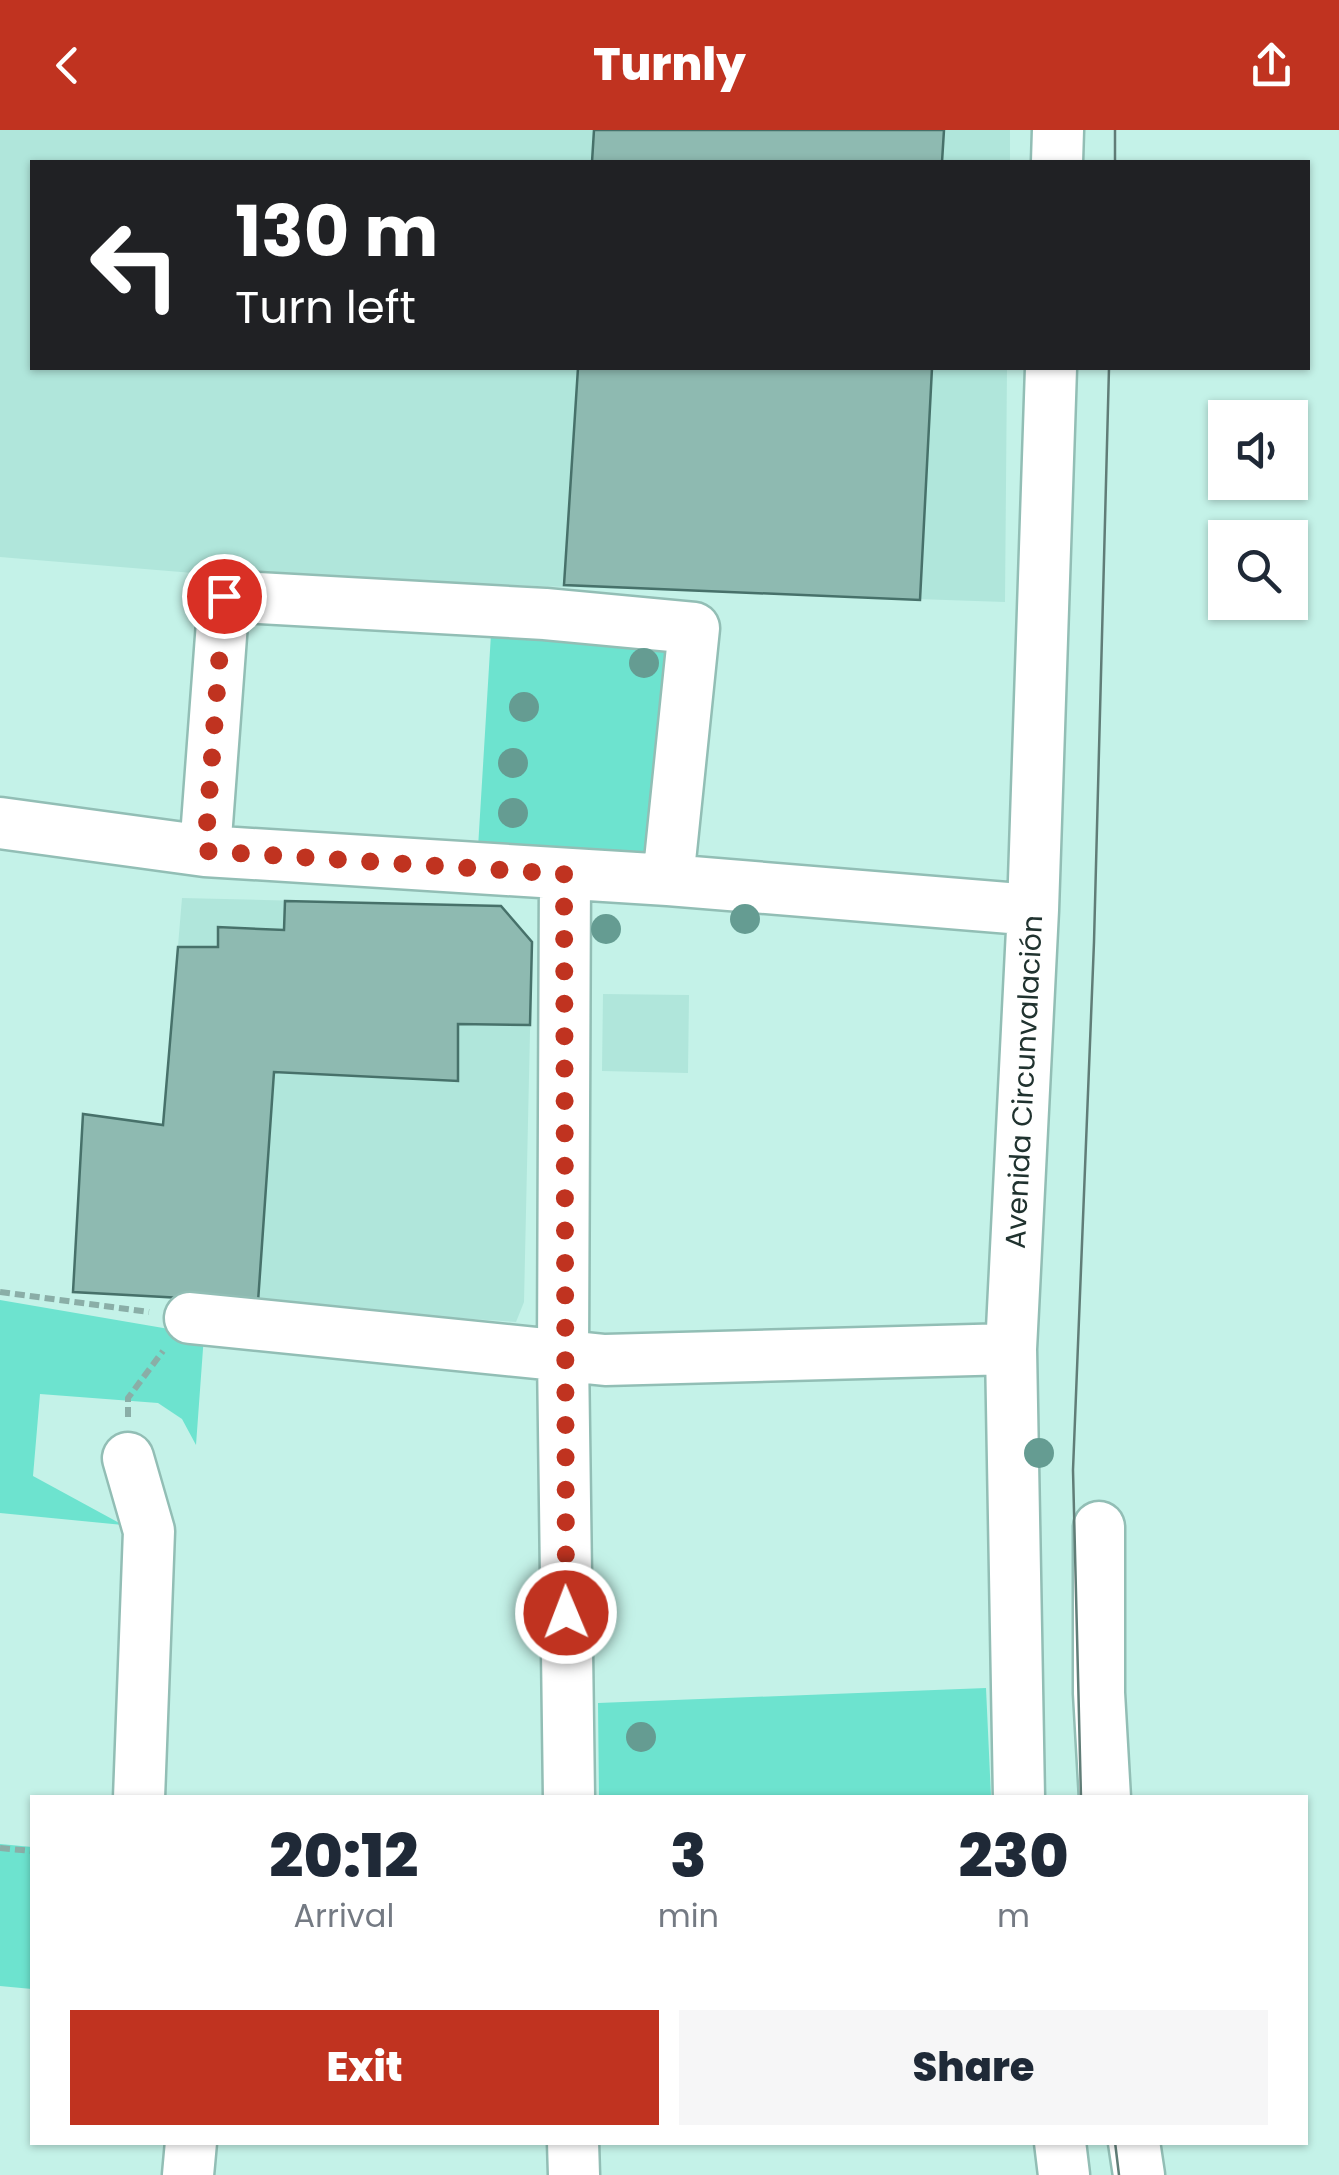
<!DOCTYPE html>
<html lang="en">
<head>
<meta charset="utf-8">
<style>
	body { margin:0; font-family:Poppins,sans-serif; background:#f6f6f7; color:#1f2937; height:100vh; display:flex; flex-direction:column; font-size:38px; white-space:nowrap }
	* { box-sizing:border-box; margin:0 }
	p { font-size:32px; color:#747a83 }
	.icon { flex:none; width:55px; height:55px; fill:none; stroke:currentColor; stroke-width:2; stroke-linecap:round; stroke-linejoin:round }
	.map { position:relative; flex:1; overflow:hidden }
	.panel { position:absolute; left:30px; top:1665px; width:1278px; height:350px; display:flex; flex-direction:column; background:#fff; border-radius:0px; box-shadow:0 2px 8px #0004 }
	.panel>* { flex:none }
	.hud { position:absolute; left:30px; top:30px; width:1280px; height:210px; border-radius:0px; box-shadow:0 2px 8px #0004; background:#202124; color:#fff; overflow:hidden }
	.buttons { position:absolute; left:1208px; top:270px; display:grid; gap:20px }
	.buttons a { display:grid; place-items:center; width:100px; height:100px; border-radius:0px; background:#fff; box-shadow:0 2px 8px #0004; font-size:50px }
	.pin { position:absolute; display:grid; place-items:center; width:85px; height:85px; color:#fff; margin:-42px; border:5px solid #fff; border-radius:50%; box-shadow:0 2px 10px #0007 }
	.me { position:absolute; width:110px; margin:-55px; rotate:359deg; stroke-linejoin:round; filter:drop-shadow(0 0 8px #0008) }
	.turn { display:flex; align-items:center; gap:35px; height:210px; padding:0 40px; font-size:45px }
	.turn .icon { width:130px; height:130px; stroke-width:2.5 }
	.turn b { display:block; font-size:70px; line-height:85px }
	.eta { display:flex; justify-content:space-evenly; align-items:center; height:170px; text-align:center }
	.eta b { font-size:60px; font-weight:800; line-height:70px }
	.action { display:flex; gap:20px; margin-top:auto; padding:20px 40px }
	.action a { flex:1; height:115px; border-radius:0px; background:#c03320; color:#fff; font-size:40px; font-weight:800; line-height:115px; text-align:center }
	.action a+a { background:#f6f6f7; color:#1f2937 }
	header { display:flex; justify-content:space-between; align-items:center; height:130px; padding:0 40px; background:#c03320; color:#fff; font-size:45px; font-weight:800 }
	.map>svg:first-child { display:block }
</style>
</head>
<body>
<header><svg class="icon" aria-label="back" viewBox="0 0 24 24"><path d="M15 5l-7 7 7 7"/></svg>Turnly<svg class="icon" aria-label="share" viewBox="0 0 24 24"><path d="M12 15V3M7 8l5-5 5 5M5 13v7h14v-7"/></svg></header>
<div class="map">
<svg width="1339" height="2045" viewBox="0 0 1339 2045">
	<rect width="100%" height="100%" fill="#c4f2e8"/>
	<!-- built -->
	<path fill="#b0e6db" d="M0,0H1010V32H32V238H1007L1005,472L217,445L0,427Z
		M182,768L501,776L514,789L532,812L524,1172L516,1192L73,1162L83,984L163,995Z
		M603,864L689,865L688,943L602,941Z"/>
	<!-- green -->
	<path fill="#6de3cf" d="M491,504L678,516L661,730L478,718Z
		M0,1170L204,1205L196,1315L182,1289L158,1273L40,1264L33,1346L123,1395L0,1383Z
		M986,1558L991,1667H599L598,1573Z
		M0,1714L32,1717V1859L0,1856Z"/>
	<!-- building -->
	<path fill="#8ebab1" stroke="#47716a" stroke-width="2.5" d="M594,0H944L942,32H592Z
		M578,238H932L920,470L564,455Z
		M285,771L501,776L532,812L530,895L458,894V951L274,942L258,1172L73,1162L83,984L163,995L178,817H218V797L284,800Z"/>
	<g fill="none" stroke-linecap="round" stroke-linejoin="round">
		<defs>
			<path id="minor" d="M1057,32L1058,0
				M0,693L205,721L668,750L1033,780
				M205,721L224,466L545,484L694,498L668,750
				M565,744L563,1225L569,1668
				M190,1188L605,1230L1011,1219
				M128,1328L149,1401L139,1668
				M1099,1397V1563L1105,1668
				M1019,1668L1011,1219L1033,780L1051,238
				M573,2012L574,2045
				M1060,2012L1064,2045
				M1134,2012L1139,2045
				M188,2045L191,2012"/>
		</defs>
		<!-- minor casing -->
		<use href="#minor" stroke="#92beb5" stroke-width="55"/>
		<!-- path -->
		<path stroke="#8aaea7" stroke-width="6" stroke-dasharray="10 5" stroke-linecap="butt" d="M0,1162L149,1182
			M128,1287V1268L163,1221
			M0,1718L32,1721"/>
		<!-- minor -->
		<use href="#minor" stroke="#fff" stroke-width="50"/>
		<!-- tram -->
		<path stroke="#607d77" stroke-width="2.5" d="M1115,32V0
			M1081,1668L1073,1340L1094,812L1109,238
			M1115,2012L1119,2045"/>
	</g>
	<!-- trees -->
	<g fill="#659c92">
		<circle cx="644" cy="533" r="15"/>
		<circle cx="524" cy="577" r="15"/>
		<circle cx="513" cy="633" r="15"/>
		<circle cx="513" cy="683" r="15"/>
		<circle cx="745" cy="789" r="15"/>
		<circle cx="606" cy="799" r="15"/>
		<circle cx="1039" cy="1323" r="15"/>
		<circle cx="641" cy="1607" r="15"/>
	</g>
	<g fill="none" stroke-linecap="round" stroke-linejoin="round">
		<!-- route -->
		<path stroke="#c03320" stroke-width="18" stroke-dasharray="0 32.4" d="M224,466L205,721L564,744L566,1483"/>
	</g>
	<g text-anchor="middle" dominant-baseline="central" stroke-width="8" stroke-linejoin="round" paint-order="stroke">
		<!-- street labels -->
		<g font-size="28" fill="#20322f" stroke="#fff">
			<text transform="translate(1024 952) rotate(-87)">Avenida Circunvalación</text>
		</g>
	</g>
</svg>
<div class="buttons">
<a><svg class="icon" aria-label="sound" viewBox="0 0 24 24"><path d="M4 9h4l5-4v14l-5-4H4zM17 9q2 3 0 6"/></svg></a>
<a><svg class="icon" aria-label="search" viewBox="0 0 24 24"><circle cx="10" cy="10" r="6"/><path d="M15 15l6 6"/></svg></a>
</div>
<div class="pin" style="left:224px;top:466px;background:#d93025"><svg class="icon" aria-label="arrive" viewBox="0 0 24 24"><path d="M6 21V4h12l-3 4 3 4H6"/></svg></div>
<svg class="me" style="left:566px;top:1483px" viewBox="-20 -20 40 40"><circle r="17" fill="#c03320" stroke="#fff" stroke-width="3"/><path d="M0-11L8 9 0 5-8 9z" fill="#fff"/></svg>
<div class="hud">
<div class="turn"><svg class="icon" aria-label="left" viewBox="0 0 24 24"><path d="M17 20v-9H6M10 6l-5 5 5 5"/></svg><div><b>130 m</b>Turn left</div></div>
</div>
<section class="panel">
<div class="eta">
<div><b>20:12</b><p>Arrival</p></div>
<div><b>3</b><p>min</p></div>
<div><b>230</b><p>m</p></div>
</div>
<div class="action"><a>Exit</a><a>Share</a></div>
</section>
</div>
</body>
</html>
